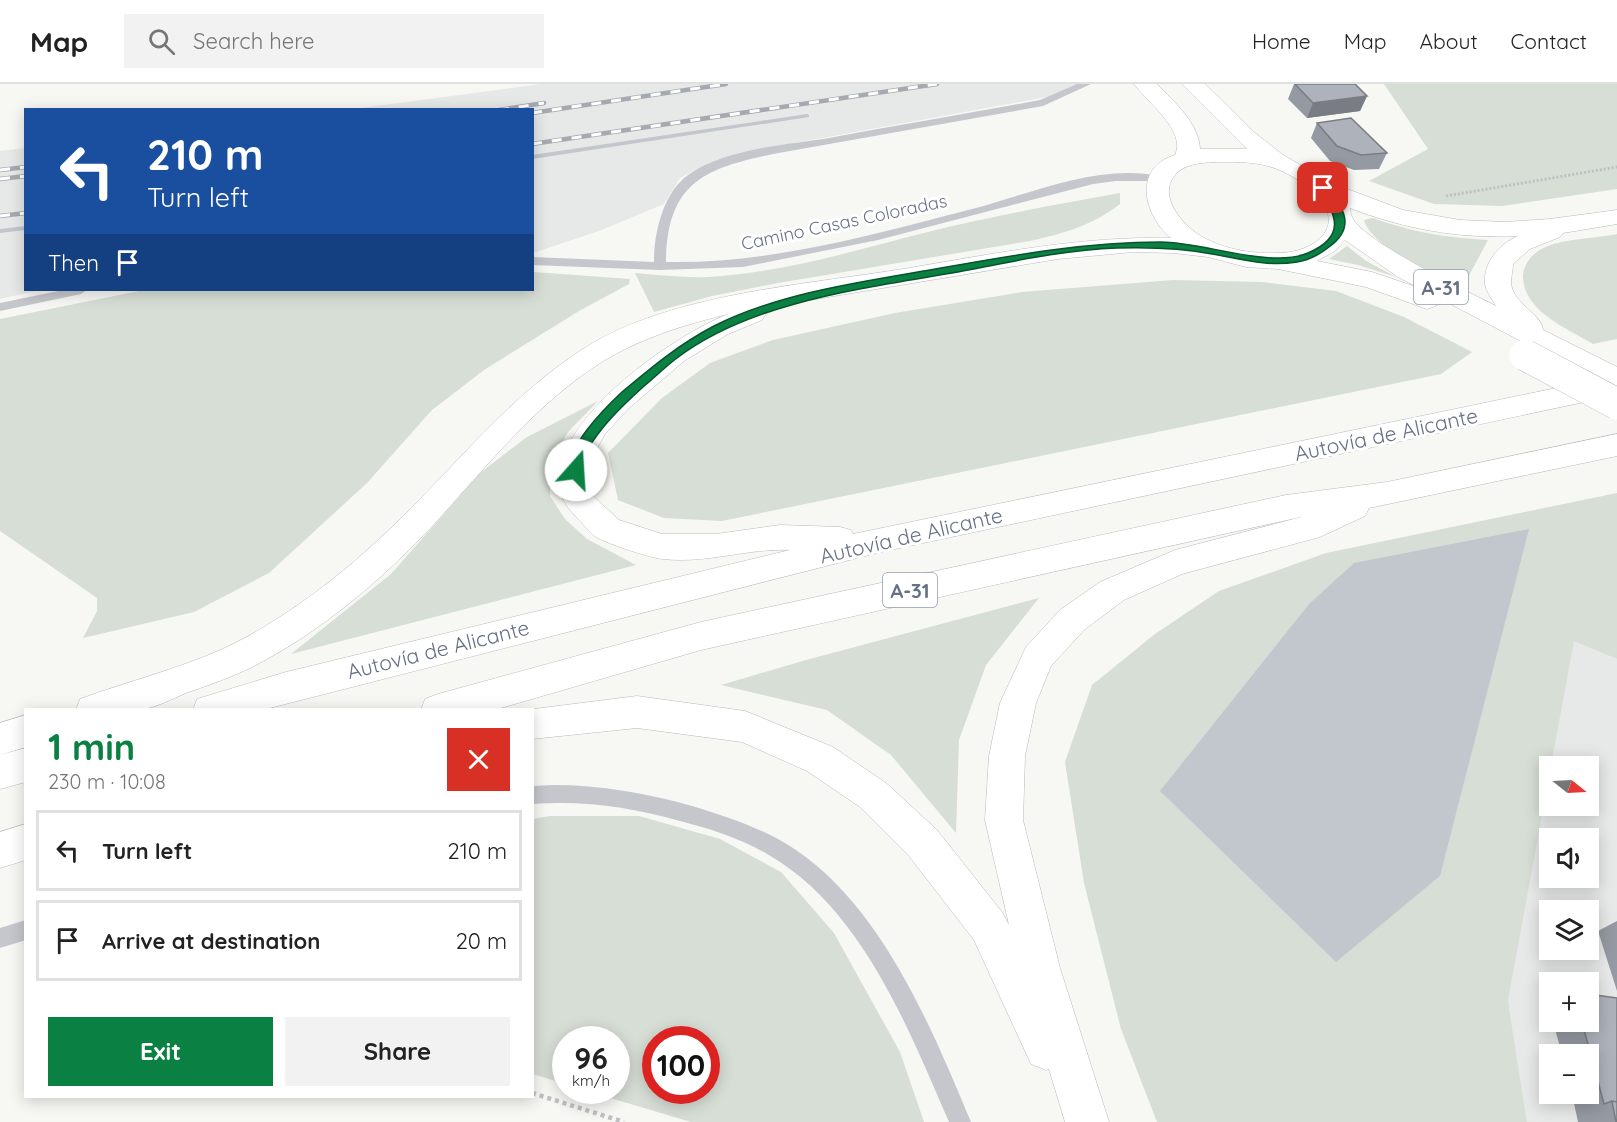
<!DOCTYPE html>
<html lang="en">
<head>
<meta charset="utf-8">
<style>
	body { margin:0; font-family:Quicksand,sans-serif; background:#f2f2f2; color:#222; height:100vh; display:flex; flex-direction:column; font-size:22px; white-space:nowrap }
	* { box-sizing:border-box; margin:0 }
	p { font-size:20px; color:#767676 }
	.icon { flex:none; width:33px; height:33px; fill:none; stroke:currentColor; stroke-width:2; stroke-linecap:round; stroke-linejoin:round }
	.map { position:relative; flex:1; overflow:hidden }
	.details { position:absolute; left:24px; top:624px; width:510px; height:390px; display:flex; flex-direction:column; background:#fff; border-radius:0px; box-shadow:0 3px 15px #0003 }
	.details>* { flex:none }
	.hud { position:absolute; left:24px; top:24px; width:510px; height:183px; border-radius:0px; box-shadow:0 3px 15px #0003; background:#1a4fa0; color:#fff; overflow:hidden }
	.needle { width:39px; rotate:108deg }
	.controls { position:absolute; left:1539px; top:672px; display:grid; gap:12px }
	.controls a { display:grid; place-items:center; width:60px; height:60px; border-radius:0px; background:#fff; box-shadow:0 3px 15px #0003; font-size:30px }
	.speed { position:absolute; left:552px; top:942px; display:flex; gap:12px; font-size:30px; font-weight:700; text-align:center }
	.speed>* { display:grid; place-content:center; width:78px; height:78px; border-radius:50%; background:#fff; box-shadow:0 3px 15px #0003; line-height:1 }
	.speed small { font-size:15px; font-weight:400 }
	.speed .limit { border:9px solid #d22; background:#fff; color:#111 }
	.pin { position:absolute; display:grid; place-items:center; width:51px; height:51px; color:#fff; margin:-26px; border-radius:12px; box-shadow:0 3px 9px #0006 }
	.me { position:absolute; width:66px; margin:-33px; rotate:19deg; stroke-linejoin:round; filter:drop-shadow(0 0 4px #0008) }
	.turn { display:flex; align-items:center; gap:21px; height:126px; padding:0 24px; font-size:27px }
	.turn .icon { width:78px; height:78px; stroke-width:2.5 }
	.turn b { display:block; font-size:42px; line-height:51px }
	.then { display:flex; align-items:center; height:57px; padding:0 24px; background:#0003; gap:12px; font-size:22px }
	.round { display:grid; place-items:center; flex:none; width:63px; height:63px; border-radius:0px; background:#f2f2f2 }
	.summary { display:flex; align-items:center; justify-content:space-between; height:102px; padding:0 24px }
	h1 { font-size:36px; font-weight:700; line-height:45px; color:#0b8043 }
	.action { display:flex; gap:12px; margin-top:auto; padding:12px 24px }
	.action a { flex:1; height:69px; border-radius:0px; background:#0b8043; color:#fff; font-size:24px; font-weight:700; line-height:69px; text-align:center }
	.action a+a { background:#f2f2f2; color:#222 }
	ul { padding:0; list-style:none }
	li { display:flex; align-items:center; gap:18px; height:81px; margin:0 12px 9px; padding:0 12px; border:3px solid #e0e0e0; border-radius:0px }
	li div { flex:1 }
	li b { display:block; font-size:22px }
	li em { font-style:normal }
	header { display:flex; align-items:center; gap:36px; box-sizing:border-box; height:84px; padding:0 30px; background:#fff; border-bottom:2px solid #e0e0e0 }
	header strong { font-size:28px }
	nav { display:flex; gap:33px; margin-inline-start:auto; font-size:21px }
	.search { width:420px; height:54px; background:#f2f2f2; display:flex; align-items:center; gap:15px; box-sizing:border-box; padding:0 21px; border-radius:0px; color:#767676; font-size:22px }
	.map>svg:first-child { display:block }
</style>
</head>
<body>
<header>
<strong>Map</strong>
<div class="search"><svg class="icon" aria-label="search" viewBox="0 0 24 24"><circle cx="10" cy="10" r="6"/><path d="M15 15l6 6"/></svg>Search here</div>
<nav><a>Home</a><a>Map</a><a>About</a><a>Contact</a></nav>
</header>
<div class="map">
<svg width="1617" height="1038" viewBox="0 0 1617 1038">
	<rect width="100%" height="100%" fill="#f7f7f4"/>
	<!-- built -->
	<path fill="#e7e8e8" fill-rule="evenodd" d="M541,0H1078L1047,13L734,70L708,79L680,94L664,120L599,147L533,169L532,26H346Z
		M25,64L26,206H41L0,215V67Z
		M1574,556L1617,575V1038H1527L1508,917L1549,691L1550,722H1588V682H1551ZM1550,754H1588V794H1550ZM1550,826H1588V866H1550ZM1550,898H1588V938H1550ZM1550,970H1588V1010H1550Z"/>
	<!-- green -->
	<path fill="#d7ded5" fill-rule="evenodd" d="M1384,0H1617V105L1502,122L1434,120L1369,97L1428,65Z
		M1120,109V120C1091,142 1065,149 1030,157L778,199L712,212L654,228L635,189C660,191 684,194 708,193C784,189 859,165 932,147C995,132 1057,120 1120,109Z
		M1373,134C1415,149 1444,153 1488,156L1465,199C1438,194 1371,163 1364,136Z
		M1617,150V255L1593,260C1567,244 1523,227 1523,192C1524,177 1535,167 1548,162C1564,155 1598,154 1617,150Z
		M1347,162L1366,177L1396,193L1358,181L1329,175Z
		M533,188L630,195L629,200L579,227L484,286L432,326L367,399L269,489L194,528L83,554L97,527V514L0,447V235L144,206H532Z
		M1173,196L1262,198L1336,207L1404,233L1472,268L1441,290L722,437L664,434L618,416L608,369L662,314L710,279L773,256L895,229L1022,208Z
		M598,317L568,348L551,377L550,412L565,435L587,455L636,481L291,570L391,490L480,389L527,353Z
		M1617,409V575L1574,557L1508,917L1527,1038H1157L1121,945L1084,799L1065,678L1092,601L1155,550L1219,507L1326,469Z
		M1039,514L986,581L959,656L956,749L891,671L827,626L721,601L806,576Z
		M550,732H639L720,755L781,788L834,849L900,968L924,1038H691L587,1007L616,1006V956H566L565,1000L533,990V735ZM656,956H706V1006H656Z"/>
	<!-- water -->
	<path fill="#c2c7ce" d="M1529,445L1440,792L1336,878L1160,707L1309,520L1354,479Z"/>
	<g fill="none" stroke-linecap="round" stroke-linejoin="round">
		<!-- stream -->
		<path fill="#c2c7ce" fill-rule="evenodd" d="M807,30L809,31V33L532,75V71Z
			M26,142V146L0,149V145Z"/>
		<defs>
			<path id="highway" d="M1134,0H1157C1174,18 1199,39 1200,65H1247L1182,0H1205L1255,49L1283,71L1334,100L1403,126L1460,136L1505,138L1550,135L1617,126V140L1563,149L1560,153L1530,165L1513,180C1513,186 1511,193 1511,199C1513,220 1542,230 1543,246L1617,283V311L881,468L262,626H193L197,615L286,588L790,466C748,464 706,480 663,475C650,474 609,460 598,454C592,451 586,443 581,438C571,428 560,416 559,400C556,332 672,253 728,230L724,231C683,241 642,254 605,276C538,317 488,381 435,439C384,494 322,547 254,582C232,593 209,601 186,609C172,615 155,624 139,626C119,628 96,626 76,626L80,615C129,597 179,585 225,564C278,539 334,497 376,458C447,394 502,317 583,265C668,210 804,201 903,185C993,170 1080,152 1171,154C1144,132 1132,84 1175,71C1187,47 1147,18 1134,0ZM1213,78C1231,78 1250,77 1268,82C1291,88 1345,120 1324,150C1314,163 1295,169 1279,169C1250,170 1220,165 1196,149C1180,137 1158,111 1175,91C1184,80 1200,79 1213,78ZM1350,124C1404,145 1460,155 1518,152C1499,160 1483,179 1485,200C1486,207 1492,215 1496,222C1469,208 1362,157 1352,133C1350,130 1351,127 1350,124ZM1345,156L1398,193L1419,204L1372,188L1317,177L1335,167ZM1134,168L1173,169L1208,173L1246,183L1278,185L1366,203L1427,225L1436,222L1439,214L1595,296L853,450L851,446L840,443L780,441L716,450H662L619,436L593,412L589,401L593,371L605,350L628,325L684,277L728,250L762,236L766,230L762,224L1058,175Z
				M1617,350V372L1369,424L1365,432L1320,453L1182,490L1124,516L1084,546L1051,582L1036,619L1025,672L1023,736L1060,884L1109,1038H1065L1049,985L1046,986L1031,980L974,856L909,772L860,723L807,687L742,658L637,644L532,655V626H526L637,612L745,627L833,663L886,699L937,746L1002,828L1009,841L985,736L989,672L1000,619L1026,563L1060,526L1100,498L1175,466L1305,432L701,566L494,626H421L425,615L438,610L701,538L1286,411L1387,398Z
				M26,631V663L0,671V639Z
				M26,664V698L0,705V671Z
				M26,740V776L0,784V748Z"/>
		</defs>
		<!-- highway casing -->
		<use href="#highway" stroke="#b8babe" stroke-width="1"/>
		<!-- path-far1 -->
		<path stroke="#bfc0c3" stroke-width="3" stroke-dasharray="2 2" stroke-linecap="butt" d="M1446,112L1617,83"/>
		<!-- path -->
		<path stroke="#bfc0c3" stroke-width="4.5" stroke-dasharray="4 4" stroke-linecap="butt" d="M532,1009L624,1038"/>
		<!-- lane -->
		<path fill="#c5c7cc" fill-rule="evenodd" d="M1077,0H1091L1043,22L773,70C704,84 667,99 666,178C772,180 875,150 976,124C1035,108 1103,78 1164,93V97H1116L1093,100L878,156L743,183L660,186L532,181V173L654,178C654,149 663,109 688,91C723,65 786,61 829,54C899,41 970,29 1040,16Z
			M63,206H87L81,210L0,227V219Z
			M553,701C601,701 646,709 692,722C728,733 765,745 796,766C883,825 932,945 971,1038H949C908,944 862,825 769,771C742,755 711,745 680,737C631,723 584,716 532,720V702Z
			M26,836V856L0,864V844Z"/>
		<!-- highway -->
		<use href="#highway" fill="#fff" fill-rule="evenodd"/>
		<defs>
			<path id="rail" d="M499,26L544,19
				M532,29L726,0
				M532,60L937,0
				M0,86L26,83
				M0,95L26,92
				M0,132L26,129"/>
		</defs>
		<!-- rail casing -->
		<use href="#rail" stroke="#a5a9b1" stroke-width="4.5"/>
		<!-- rail -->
		<use href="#rail" stroke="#fff" stroke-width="3" stroke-dasharray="10" stroke-linecap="butt"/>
		<defs>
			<path id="highway-bridge" d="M1525,271L1617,320"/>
		</defs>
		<!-- highway-bridge casing -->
		<use href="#highway-bridge" stroke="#b8babe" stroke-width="32" stroke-linecap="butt"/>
		<!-- highway-bridge -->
		<use href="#highway-bridge" stroke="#fff" stroke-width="31"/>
	</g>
	<!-- wall -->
	<path fill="#9599a1" d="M1294,0L1367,12L1360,27L1307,34L1288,15Z
		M1317,39L1387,69L1379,85L1354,86L1330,77L1311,54Z
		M1617,837V907L1598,847Z
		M1588,910L1617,1038H1578L1572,1010H1588V970H1562L1553,938H1588Z"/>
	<!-- shaded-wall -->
	<path fill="#797d83" d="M1367,12L1360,27L1307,34L1313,19Z"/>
	<!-- building -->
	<path fill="#adb2bb" stroke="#797d83" stroke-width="1.5" d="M1295,0H1355L1367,12L1313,19Z
		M1351,34L1387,69L1361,71L1337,62L1317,39Z
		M1588,910L1617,914V1018L1612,1017L1604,1020L1582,938H1588Z
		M1612,1017L1617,1018V1038H1616Z"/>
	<!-- route -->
	<path fill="#0b8043" stroke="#07532c" stroke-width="1.5" d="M1323,101L1327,102C1343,124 1357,143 1329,163C1319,171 1310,176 1297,178C1267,183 1241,175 1212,170C1181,164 1149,163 1117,164C1062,166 1006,179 952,189C864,204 750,218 677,274C665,283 654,294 643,303C621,323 601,342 586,368C583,374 584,382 581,389H572C562,366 606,323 622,308C653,282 678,261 714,242C781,208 867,197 941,184C1014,171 1086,158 1161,158C1203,158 1271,185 1308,169C1346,153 1337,131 1319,104Z"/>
	<g text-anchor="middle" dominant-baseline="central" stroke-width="6" stroke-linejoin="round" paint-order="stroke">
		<!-- far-street labels -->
		<g font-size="18" fill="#667085" stroke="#fff">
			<text transform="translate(844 138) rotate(-12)">Camino Casas Coloradas</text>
		</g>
		<!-- shield labels -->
		<g fill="#fff" stroke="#949baa" stroke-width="1.5">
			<rect x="1414" y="186" width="54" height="34" rx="4.5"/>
			<rect x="883" y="489" width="54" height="34" rx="4.5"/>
		</g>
		<g font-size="20" font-weight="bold" fill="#667085">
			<text x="1441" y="203">A-31</text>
			<text x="910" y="506">A-31</text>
		</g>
		<!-- street labels -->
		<g font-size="21" fill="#667085" stroke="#fff">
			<text transform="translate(1386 350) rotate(-12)">Autovía de Alicante</text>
			<text transform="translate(911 451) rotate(-13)">Autovía de Alicante</text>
			<text transform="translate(438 565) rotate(-14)">Autovía de Alicante</text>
		</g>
	</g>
</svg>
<div class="controls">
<a><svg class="needle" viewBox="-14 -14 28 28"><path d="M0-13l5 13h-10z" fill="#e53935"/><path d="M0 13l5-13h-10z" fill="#767676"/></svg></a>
<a><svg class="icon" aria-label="sound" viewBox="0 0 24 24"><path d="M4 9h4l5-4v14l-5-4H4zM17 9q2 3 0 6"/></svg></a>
<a><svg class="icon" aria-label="layers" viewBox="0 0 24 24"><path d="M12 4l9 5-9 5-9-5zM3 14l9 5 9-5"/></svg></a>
<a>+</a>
<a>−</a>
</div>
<div class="speed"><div>96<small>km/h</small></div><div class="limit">100</div></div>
<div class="pin" style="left:1323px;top:104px;background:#d93025"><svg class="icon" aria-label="arrive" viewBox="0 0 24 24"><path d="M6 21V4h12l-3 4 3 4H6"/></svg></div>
<svg class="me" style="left:576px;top:386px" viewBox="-20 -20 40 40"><circle r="19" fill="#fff"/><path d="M0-13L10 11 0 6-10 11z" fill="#0b8043"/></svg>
<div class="hud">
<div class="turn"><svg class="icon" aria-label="left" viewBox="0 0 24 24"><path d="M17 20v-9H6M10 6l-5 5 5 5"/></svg><div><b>210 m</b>Turn left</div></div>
<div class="then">Then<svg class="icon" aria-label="arrive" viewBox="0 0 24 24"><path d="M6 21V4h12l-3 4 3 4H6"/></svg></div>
</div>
<section class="details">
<div class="summary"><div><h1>1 min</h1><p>230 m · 10:08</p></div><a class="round" style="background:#d93025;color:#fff"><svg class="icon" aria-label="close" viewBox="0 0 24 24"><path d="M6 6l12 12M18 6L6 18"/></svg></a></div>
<ul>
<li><svg class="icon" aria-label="left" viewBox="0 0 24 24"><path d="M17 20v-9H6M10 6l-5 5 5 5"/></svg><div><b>Turn left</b></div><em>210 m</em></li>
<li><svg class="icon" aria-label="arrive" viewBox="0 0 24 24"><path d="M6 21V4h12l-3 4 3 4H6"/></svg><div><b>Arrive at destination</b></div><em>20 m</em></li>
</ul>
<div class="action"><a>Exit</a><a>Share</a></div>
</section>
</div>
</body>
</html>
